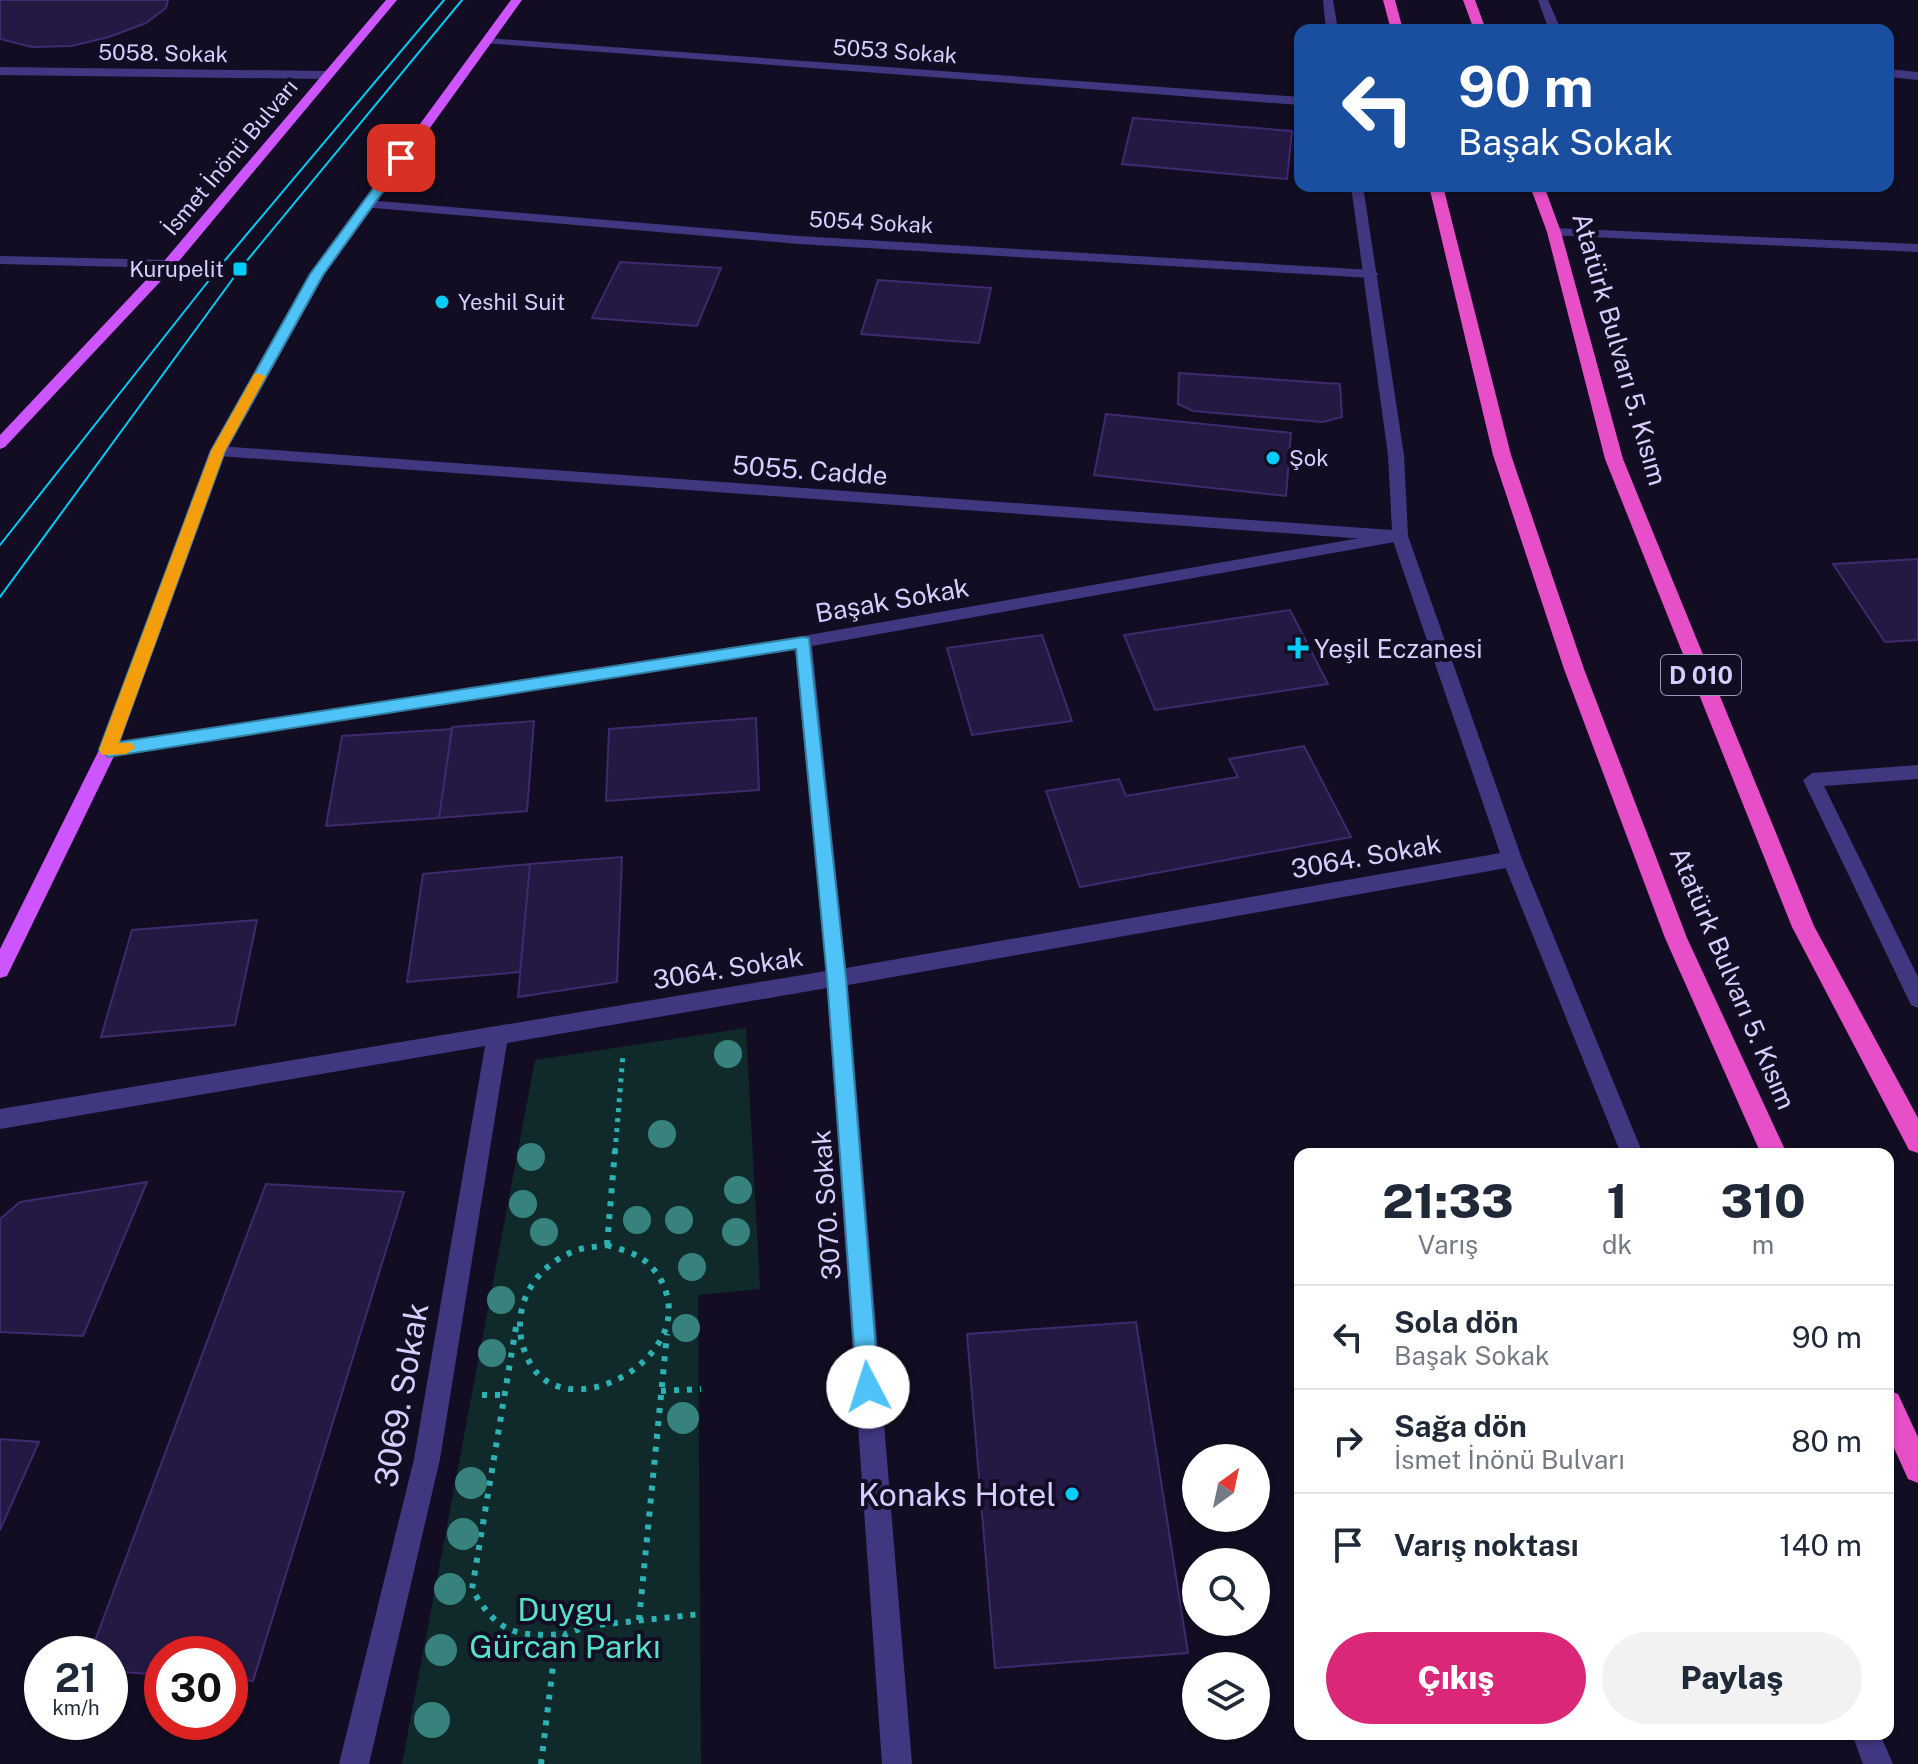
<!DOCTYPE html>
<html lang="tr">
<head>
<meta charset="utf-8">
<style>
	body { margin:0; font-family:"Public Sans",sans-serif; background:#f2f2f3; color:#1f2937; height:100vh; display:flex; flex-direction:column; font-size:30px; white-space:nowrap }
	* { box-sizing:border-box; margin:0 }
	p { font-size:26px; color:#747a83 }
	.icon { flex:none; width:44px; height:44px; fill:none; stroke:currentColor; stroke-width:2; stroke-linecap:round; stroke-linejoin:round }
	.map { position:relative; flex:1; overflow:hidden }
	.sheet { position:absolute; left:1294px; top:1148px; width:600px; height:592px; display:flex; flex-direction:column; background:#fff; border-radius:16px; box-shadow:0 2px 6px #0004 }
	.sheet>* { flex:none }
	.top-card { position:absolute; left:1294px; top:24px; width:600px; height:168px; border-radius:16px; box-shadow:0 2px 6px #0004; background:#1a4fa0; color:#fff; overflow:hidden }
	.needle { width:52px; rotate:33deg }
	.buttons { position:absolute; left:1182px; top:1444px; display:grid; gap:16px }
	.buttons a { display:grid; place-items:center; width:88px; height:88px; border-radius:50%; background:#fff; box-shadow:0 2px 6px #0004; font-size:40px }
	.speed { position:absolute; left:24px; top:1636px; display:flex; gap:16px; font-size:40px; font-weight:700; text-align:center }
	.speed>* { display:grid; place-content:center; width:104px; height:104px; border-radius:50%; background:#fff; box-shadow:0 2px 6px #0004; line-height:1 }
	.speed small { font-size:20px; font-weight:400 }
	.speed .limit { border:12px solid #d22; background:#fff; color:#111 }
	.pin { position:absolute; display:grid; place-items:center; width:68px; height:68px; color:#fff; margin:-34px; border-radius:16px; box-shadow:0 4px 12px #0006 }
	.me { position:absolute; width:88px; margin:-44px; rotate:355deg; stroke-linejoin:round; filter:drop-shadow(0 0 6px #0008) }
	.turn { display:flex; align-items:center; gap:28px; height:168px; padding:0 32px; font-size:36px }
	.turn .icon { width:104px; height:104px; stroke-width:2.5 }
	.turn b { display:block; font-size:56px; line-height:68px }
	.eta { display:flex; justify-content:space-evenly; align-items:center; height:136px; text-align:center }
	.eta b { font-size:48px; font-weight:800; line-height:56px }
	.button { display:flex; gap:16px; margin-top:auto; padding:16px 32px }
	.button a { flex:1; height:92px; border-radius:48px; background:#db2777; color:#fff; font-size:32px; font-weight:800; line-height:92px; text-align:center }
	.button a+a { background:#f2f2f3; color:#1f2937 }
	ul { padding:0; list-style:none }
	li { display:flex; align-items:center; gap:24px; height:104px; padding:0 32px; border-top:2px solid #e0e1e3 }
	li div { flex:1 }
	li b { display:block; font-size:30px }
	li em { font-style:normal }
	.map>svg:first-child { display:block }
</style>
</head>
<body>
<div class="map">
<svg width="1918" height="1764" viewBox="0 0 1918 1764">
	<rect width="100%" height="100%" fill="#120d22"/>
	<!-- green -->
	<path fill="#102a2c" d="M746,1028L760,1289L698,1295L701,1764H402L535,1060Z"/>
	<!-- building -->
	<path fill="#241943" stroke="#3d2a6f" stroke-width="2" d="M0,0H168L166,8L146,23L109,37L71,46L32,47L0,39Z
		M1133,118L1292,131L1287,179L1122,164Z
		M620,262L721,268L697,326L592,318Z
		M878,280L991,288L979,343L861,334Z
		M1179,373L1340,384L1342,417L1323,422L1193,411L1178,404Z
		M1106,414L1291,433L1286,496L1094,475Z
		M1918,559V640L1885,642L1833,564Z
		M1290,610L1328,684L1155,710L1124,635Z
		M1042,635L1072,721L972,735L947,648Z
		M756,718L759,790L606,801L609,729Z
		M534,721L527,811L439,818L452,727Z
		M452,729L439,818L326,826L342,736Z
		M1304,746L1351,837L1080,887L1046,791L1119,779L1126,796L1238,777L1229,759Z
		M622,857L617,982L518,997L530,864Z
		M530,864L520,972L407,982L423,874Z
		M257,920L235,1025L101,1037L132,930Z
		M147,1182L83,1336L0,1332V1219L20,1202Z
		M266,1184L404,1192L253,1681L230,1679V1654H162V1675L110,1671V1654H90Z
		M1136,1322L1188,1653L995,1668L967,1334Z
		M0,1439L39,1442L0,1530Z"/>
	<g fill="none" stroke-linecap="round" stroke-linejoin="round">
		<!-- path-far1 -->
		<path stroke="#2cb2b4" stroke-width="5" stroke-dasharray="4 6" stroke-linecap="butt" d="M615,1152L623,1055"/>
		<!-- path -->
		<path stroke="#2cb2b4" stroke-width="6" stroke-dasharray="5 8" stroke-linecap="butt" d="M607,1245C618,1249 632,1252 641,1258C653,1266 662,1279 666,1292C689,1363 565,1427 530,1363C505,1318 529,1267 577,1250C586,1247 597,1247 607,1245Z
			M607,1245L615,1150
			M516,1327L472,1589C498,1634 516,1637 566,1634
			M661,1391L701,1389
			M482,1395H505
			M639,1620L667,1334
			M541,1764L554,1658L566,1634L588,1626L701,1614"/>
		<!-- minor -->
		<path fill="#403781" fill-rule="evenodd" d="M1538,0H1548L1561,30H1549Z
			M487,38L1300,97V105L483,43L481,41Z
			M0,67L326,71L332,75L326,79L0,75Z
			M1888,69L1918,72V80L1888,77Z
			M367,200L799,236L1372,270L1379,274L1372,278L799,244L362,207L360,204Z
			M1554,228L1918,244V252L1549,235V229Z
			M0,256L169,260L176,264L169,268L0,264Z
			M1400,531L1408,536L1406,540L812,646L846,968L1512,851L1519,854L1522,859L1519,864L1512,867L848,985L912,1764H882L827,988L507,1043L440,1459L369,1764H339L414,1459L485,1046L0,1129V1109L826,971L795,649L108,757L101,755L99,750L101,745L803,636Z
			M1918,765V779L1824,786L1918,977V1008L1911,1005L1803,780L1812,773Z"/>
		<!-- tertiary -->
		<path fill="#403781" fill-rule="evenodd" d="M1323,0H1333L1338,30H1326Z
			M1351,186H1363L1404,455L1408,536L1522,859L1643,1154H1621L1502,859L1393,541L218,456L210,451L218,446L1392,530L1388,455Z
			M1852,1734H1880L1893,1764H1863Z"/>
		<!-- primary -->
		<path fill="#c5f" fill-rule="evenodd" d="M386,0H397L174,267L5,447L0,449V435L164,261Z
			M511,0H522L324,275L226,451L117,750L7,976L0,978V949L99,750L210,451L310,274Z"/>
		<!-- trunk -->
		<path fill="#e64fc8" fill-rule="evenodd" d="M1383,0H1395L1403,30H1391Z
			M1463,0H1475L1486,30H1474Z
			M1429,186H1443L1511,455L1584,669L1687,938L1787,1154H1761L1665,938L1564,669L1493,455Z
			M1530,186H1544L1561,232L1623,459L1814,926L1918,1118V1153L1909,1150L1792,927L1605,459L1547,232Z
			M1888,1390L1898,1394L1918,1437V1483L1908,1479L1888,1435Z"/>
		<!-- tram -->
		<path stroke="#00cdf9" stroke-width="2" d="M0,545L221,265L444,0
			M0,597L240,269L462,0"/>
	</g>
	<!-- trees -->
	<g fill="#38827e">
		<circle cx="728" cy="1054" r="14"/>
		<circle cx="662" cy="1134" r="14"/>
		<circle cx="531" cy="1157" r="14"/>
		<circle cx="738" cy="1190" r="14"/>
		<circle cx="523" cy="1204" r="14"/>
		<circle cx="637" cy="1220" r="14"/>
		<circle cx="679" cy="1220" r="14"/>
		<circle cx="544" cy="1232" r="14"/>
		<circle cx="736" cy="1232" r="14"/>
		<circle cx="692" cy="1267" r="14"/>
		<circle cx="501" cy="1300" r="14"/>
		<circle cx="686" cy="1328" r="14"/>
		<circle cx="492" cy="1353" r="14"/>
		<circle cx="683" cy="1418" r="16"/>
		<circle cx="471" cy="1483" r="16"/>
		<circle cx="463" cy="1534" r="16"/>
		<circle cx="450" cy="1589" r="16"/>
		<circle cx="441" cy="1650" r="16"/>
		<circle cx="432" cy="1720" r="18"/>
	</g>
	<!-- route -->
	<path fill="#4fc3f7" stroke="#337fa1" stroke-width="2" d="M397,156L407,158L323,275L225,451L119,742L803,637L809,638L846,978L879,1387L876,1395L868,1398L860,1395L857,1387L827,978L796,649L108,757L99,750L211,451L310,274Z"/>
	<!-- slow -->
	<path fill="#f59e0b" d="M255,373L266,376L225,451L119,743H132L135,748L126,754L102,755L99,750L211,451Z"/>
	<!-- markers -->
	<g fill="#00cdf9" stroke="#120d22" stroke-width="3">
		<rect x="232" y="261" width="16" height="16" rx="4"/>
		<circle cx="442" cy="302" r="8"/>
		<circle cx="1273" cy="458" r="8"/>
		<path d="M1294 636h8v8h8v8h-8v8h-8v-8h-8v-8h8z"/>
		<circle cx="1072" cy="1494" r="8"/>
	</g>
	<g text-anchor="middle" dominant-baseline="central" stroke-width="8" stroke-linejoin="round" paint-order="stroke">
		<!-- far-street labels -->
		<g font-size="22" fill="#d7ceff" stroke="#120d22">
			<text transform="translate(895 51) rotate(4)">5053 Sokak</text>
			<text transform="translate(163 53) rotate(1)">5058. Sokak</text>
			<text transform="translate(230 157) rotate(-50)">İsmet İnönü Bulvarı</text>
			<text transform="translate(871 222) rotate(3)">5054 Sokak</text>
		</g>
		<!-- far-poi labels -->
		<g font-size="22" fill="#d7ceff" stroke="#120d22" text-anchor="start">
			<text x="224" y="269" text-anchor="end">Kurupelit</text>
			<text x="458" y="302">Yeshil Suit</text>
			<text x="1289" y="458">Şok</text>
		</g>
		<!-- shield labels -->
		<rect fill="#120d22" stroke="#9c94bd" stroke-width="2" x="1661" y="655" width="80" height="40" rx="6"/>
		<g font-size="24" font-weight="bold" fill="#d7ceff">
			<text x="1701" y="675">D 010</text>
		</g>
		<!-- street labels -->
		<g font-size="26" fill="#d7ceff" stroke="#120d22">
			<text transform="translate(1620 349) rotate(74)">Atatürk Bulvarı 5. Kısım</text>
			<text transform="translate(810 470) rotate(4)">5055. Cadde</text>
			<text transform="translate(892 600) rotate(-10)">Başak Sokak</text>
			<text transform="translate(1366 856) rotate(-10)">3064. Sokak</text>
			<text transform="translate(728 968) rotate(-9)">3064. Sokak</text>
			<text transform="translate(1733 978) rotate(67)">Atatürk Bulvarı 5. Kısım</text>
			<text transform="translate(826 1205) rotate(-94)">3070. Sokak</text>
		</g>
		<!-- poi labels -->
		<g font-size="26" fill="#d7ceff" stroke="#120d22" text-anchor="start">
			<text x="1314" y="648">Yeşil Eczanesi</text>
		</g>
		<!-- near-street labels -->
		<g font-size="32" fill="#d7ceff" stroke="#120d22">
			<text transform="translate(401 1395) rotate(-80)">3069. Sokak</text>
		</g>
		<!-- near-poi labels -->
		<g font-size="32" fill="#d7ceff" stroke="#120d22" text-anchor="end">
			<text x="1056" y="1494">Konaks Hotel</text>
		</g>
		<!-- near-park labels -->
		<g font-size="32" fill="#58e1c9" stroke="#120d22">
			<text x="565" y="1609">Duygu<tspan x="565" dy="37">Gürcan Parkı</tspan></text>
		</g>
	</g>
</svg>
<div class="buttons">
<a><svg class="needle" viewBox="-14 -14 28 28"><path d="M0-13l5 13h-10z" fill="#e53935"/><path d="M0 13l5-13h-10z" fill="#747a83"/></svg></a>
<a><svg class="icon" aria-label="search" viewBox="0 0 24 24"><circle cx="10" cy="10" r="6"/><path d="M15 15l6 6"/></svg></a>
<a><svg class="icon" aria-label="layers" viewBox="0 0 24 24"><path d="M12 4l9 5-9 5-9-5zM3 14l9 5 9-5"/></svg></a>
</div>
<div class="speed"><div>21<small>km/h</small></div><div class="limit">30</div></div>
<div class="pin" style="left:401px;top:158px;background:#d93025"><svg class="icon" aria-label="arrive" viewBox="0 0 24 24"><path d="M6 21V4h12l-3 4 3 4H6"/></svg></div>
<svg class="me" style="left:868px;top:1387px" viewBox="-20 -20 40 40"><circle r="19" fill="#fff"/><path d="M0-13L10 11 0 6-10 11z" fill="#4fc3f7"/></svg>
<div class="top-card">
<div class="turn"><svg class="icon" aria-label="left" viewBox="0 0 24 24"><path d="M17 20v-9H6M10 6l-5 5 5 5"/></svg><div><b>90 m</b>Başak Sokak</div></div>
</div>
<section class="sheet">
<div class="eta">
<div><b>21:33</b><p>Varış</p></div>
<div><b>1</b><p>dk</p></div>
<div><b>310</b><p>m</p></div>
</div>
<ul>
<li><svg class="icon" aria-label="left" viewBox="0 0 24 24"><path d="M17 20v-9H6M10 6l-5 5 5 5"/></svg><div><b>Sola dön</b><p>Başak Sokak</p></div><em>90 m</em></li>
<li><svg class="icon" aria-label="right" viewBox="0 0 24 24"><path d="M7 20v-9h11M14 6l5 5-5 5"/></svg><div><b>Sağa dön</b><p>İsmet İnönü Bulvarı</p></div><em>80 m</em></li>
<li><svg class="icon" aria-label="arrive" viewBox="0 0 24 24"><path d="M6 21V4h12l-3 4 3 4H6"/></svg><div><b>Varış noktası</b></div><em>140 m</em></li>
</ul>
<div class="button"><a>Çıkış</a><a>Paylaş</a></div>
</section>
</div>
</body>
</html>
